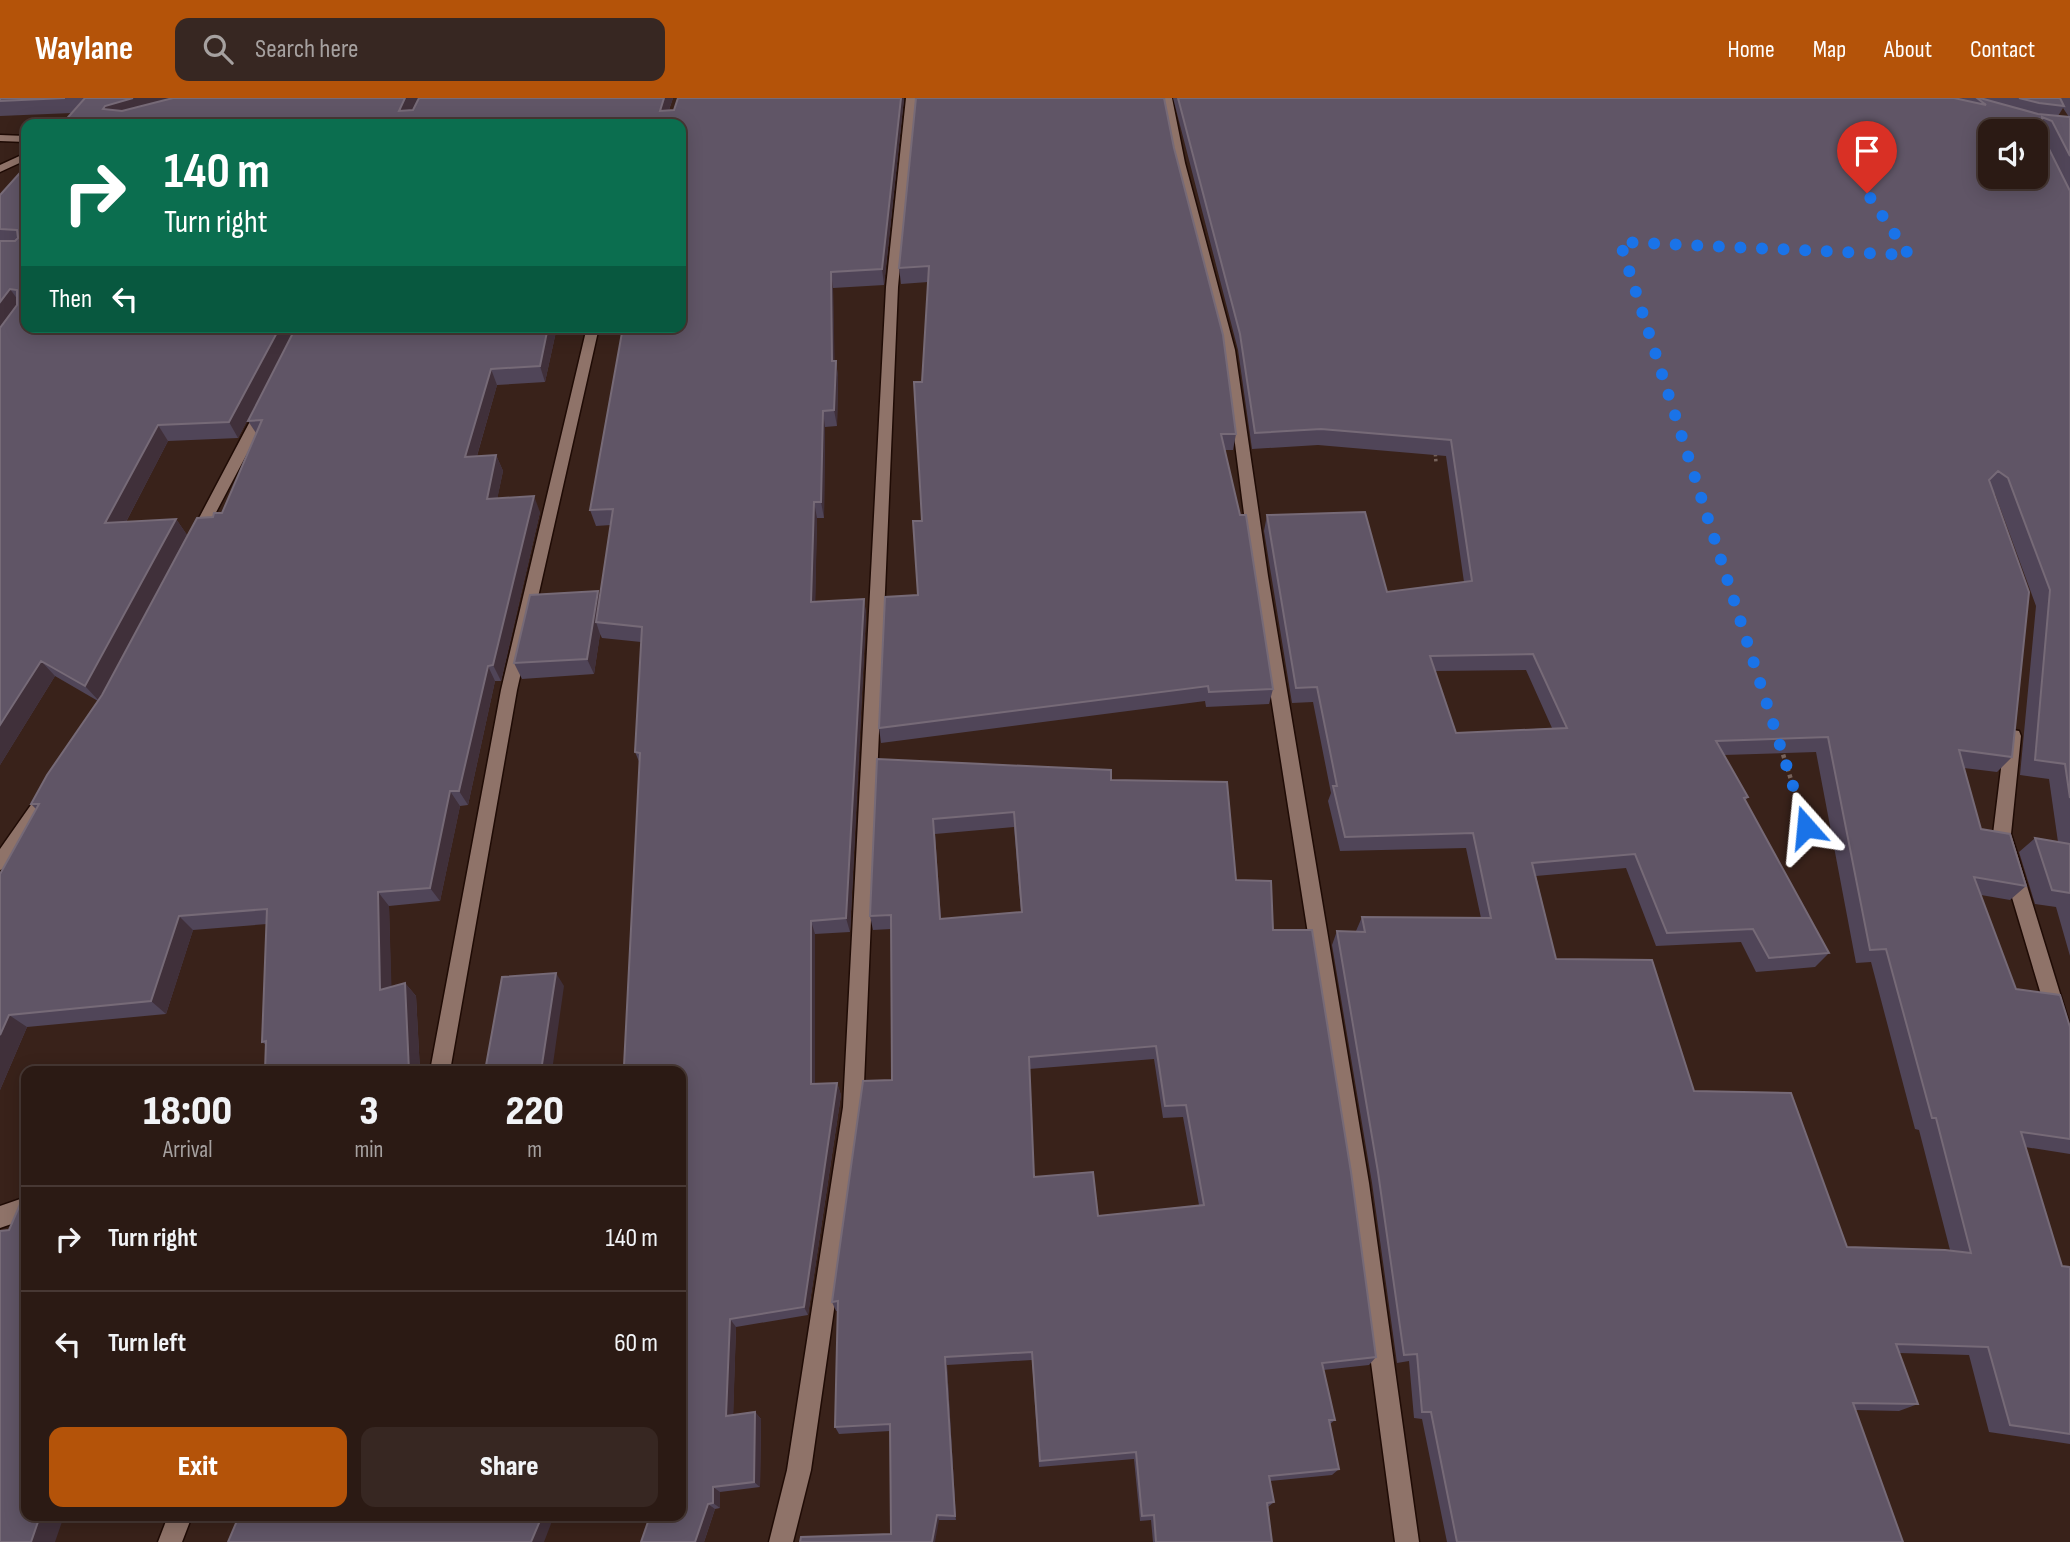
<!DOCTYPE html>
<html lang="en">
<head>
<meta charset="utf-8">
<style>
	body { margin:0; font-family:"Sofia Sans Condensed",sans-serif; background:#372722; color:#f1f3f6; height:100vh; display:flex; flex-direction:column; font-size:26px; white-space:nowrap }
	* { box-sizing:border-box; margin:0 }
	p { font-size:23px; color:#a6a1a0 }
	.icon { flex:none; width:38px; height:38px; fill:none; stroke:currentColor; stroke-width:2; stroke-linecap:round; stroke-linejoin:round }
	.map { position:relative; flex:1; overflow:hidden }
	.panel { position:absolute; left:21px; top:968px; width:665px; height:455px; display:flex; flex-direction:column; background:#2b1a14; border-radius:14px; box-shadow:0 4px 18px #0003,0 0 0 2px #473834 }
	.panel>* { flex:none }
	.top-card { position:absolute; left:21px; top:21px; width:665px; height:214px; border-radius:14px; box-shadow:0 4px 18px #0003,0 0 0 2px #473834; background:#0b6e4f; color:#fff; overflow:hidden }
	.tools { position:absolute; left:1978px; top:21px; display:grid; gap:14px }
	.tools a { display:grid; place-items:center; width:70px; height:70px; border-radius:14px; background:#2b1a14; box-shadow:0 4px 18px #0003,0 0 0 2px #473834; font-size:35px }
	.pin { position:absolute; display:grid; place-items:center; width:60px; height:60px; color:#fff; margin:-72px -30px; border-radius:50% 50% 50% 0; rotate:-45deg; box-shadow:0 0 7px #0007 }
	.pin .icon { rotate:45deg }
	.me { position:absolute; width:77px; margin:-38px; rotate:342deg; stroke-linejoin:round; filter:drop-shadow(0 0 5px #0008) }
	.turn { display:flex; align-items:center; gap:24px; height:147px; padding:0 28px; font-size:32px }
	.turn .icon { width:91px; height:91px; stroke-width:2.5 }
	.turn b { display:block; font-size:49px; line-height:60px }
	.then { display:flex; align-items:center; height:66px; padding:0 28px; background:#0003; gap:14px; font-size:26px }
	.eta { display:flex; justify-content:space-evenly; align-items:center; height:119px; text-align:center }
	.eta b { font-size:42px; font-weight:800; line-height:49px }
	.cta { display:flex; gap:14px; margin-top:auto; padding:14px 28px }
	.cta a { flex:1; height:80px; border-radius:14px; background:#b45309; color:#fff; font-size:28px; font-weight:800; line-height:80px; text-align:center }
	.cta a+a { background:#372722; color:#f1f3f6 }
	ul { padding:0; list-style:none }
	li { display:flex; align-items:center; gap:21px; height:105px; padding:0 28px; border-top:2px solid #473834 }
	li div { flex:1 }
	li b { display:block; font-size:26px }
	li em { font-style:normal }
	header { display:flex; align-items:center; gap:42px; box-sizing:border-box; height:98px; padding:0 35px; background:#b45309; color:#fff }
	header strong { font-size:33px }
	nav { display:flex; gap:38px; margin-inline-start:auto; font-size:24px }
	.search { width:490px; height:63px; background:#372722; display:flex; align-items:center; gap:18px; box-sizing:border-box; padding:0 24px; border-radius:14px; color:#a6a1a0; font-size:26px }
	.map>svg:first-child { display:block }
</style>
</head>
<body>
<header>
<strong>Waylane</strong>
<div class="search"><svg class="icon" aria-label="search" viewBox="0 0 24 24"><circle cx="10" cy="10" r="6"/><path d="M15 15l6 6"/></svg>Search here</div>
<nav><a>Home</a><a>Map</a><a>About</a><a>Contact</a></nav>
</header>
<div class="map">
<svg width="2070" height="1444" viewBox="0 0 2070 1444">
	<rect width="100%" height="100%" fill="#39221a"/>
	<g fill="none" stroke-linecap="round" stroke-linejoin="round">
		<defs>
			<path id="service" d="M26,1099V1121L0,1130V1108Z"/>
			<path id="minor" d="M906,0H916L898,189L863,1009L811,1372L793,1444H769L787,1372L843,1009L886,189Z
				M1162,0H1172L1185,65L1235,252L1268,478L1369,1085L1419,1444H1395L1347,1085L1252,478L1223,252L1175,65Z
				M0,37L26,38V44L0,43Z
				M587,229H599L517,592L450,973H430L501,592Z
				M263,308L270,312L203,439L201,443H191L189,439L256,312Z
				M2013,632L2019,633L2021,638L2011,736L2070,928V969L2063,966L2060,960L1993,736L2005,638L2007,633Z
				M46,692L52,694L55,699L52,704L6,770L0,772V751L40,694Z
				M168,1418H192L182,1444H158Z"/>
			<path id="tertiary" d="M26,55V62L0,74V67Z"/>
		</defs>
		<!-- service casing -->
		<use href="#service" stroke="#1f0b05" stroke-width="3"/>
		<!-- minor casing -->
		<use href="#minor" stroke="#1f0b05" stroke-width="3"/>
		<!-- tertiary casing -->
		<use href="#tertiary" stroke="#1f0b05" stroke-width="3"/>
		<!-- path-far1 -->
		<path stroke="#77635c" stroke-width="3.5" stroke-dasharray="2.5 2.5" stroke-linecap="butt" d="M1435,351L1436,365"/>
		<!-- path -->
		<path stroke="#77635c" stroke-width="4.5" stroke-dasharray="3.5 3.5" stroke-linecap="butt" d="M1781,650L1806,729"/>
		<!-- service -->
		<use href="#service" fill="#8f7369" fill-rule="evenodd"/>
		<!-- minor -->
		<use href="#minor" fill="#8f7369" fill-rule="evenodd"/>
		<!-- tertiary -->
		<use href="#tertiary" fill="#8f7369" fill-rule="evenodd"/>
	</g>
	<!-- wall -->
	<path fill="#504558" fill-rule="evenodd" d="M0,0H418L413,12L419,0H673L669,12H674L678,0H904L884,187L833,190L834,263H836L838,279L837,328L825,329L824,420H817L815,504L864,501L866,516L850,834L815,836V986L837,985L841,997L808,1217L736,1229L733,1317L755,1314L761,1321L760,1389L720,1394V1410L715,1411L704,1444H641L681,1418L624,968L640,666L635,654L641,544L602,540L600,536L594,576L522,581L514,565L600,497L611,427L596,428L590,412L681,229V26H62L72,15L0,18Z
		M916,0L1236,336L1233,352H1225L1273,591L1269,606L1206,609L1205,603L881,645L879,630L918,497L922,423V284L928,184L901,186L899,170Z
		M1173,0H2070V858L2056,809L2035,806L2019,754L2035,740L2058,744L2049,681L2020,677L2036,508L1995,396L1993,394L2012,659L1997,674L1964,670L1981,731L2026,788L2010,802L1981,797L2016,891L2070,929V1056L2025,1049L2062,1168L2070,1169V1346L1989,1334L1969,1257L1899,1255L1918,1306L1899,1313L1855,1312L1903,1444H1447L1422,1321L1414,1320L1409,1263L1397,1265L1372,1085L1332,847L1337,833H1356L1362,819L1481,820L1466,750L1340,753L1328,703L1331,695L1313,604L1292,605L1264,433L1267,417L1387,494L1464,484L1446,358L1318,347L1252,351L1238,252ZM2063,10L2069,19L2058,18ZM1526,572L1552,630L1456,635L1435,573ZM1816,654L1856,865L1871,864L1915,1031L1919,1032L1950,1152L1847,1149L1694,993L1556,861L1536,778L1626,770L1656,848L1741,844L1756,874L1815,869L1829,855L1745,703L1748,699L1724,657Z
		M26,68V229H557L545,284L497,287L477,358L496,357L503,373L497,401L540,414L501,583H495L468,707L460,708L440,803L389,808L391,889L405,885L416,898L420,973H265L266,947L262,944L267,826L193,832L166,916L27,929L0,992V776L36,711L31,706L98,603L55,578L0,667V97ZM277,266L248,323L256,335L222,415L213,419L100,601L187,437L176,421L126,424L168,343L238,340Z
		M877,661L1111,682L1236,782L1273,832L1376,1259L1369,1267L1323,1272L1335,1322L1330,1326L1339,1371L1332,1377L1270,1383L1274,1404L1268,1409L1272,1444H1153L1151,1422L1140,1423L1134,1361L1039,1369L1032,1262L947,1267L956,1422H939L891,1436L890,1333L839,1336L835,1329L838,1213H836L832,1204L892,982L891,831L873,832L870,818ZM1014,729L1021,814L941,821L935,736ZM1154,961L1163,1020L1183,1019L1199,1107L1098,1118L1034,1079L1029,971Z"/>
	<!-- shaded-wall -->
	<path fill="#40303a" d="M133,0H209L113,23L103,11L105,8Z
		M405,0H418L406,26L399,13Z
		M664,0H673L664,26L660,13Z
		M901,0H904L884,187L882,171Z
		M831,174L833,190L835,279L832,263Z
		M10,191L21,206L0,236V204Z
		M280,229H297L238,340L229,324Z
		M548,229H557L545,284L540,268Z
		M836,263L838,279L837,328L834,312Z
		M491,271L497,287L472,375L465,359Z
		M823,313L825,329L824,420L821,404Z
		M158,327L168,343L117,441L105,425Z
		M496,357L503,373L494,417L487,401Z
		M534,398L540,414L501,583L493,567Z
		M814,404L817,420L815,520L811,504Z
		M176,421L187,437L99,603L85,588Z
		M598,493L604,509L596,524L600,536L594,576L587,561Z
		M864,501L866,516L850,834L846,820Z
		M41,563L55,578L0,667V627Z
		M488,568L495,583L468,707L459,693Z
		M450,693L460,708L440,803L430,790Z
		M378,794L389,808L392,905L380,892Z
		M179,818L193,832L166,916L151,903Z
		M811,823L815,836V998L811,986Z
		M556,875L564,888L552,973H541Z
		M405,885L416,898L420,973H409Z
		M9,917L27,929L0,992V937Z
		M837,985L841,997L808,1217L804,1209Z
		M730,1221L736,1229L733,1325L726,1318Z
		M945,1259L947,1267L956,1422L955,1418Z
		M755,1314L761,1321L760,1389L754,1384Z
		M713,1389L720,1394V1410L713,1405Z
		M708,1406L715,1411L704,1444H695Z
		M937,1417L939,1422L935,1444H932Z
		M40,1418H64L55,1444H31Z
		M542,1418H554L544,1444H531Z"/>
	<!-- building -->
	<path fill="#605566" stroke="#766a77" stroke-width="2" fill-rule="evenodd" d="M0,0H65L0,3Z
		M85,0H133L105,8L103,11L122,13L173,0H405L399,13L413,12L419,0H664L660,13L674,12L678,0H901L882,171L831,174L832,263H836L834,312L823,313L821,404H814L811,504L864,501L846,820L811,823V986L837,985L804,1209L730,1221L726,1318L755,1314L754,1384L713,1389V1405L708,1406L695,1444H641L650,1418H681V973H562L624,968L640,655L635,654L642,529L596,524L613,411L590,412L623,229H681V26H610L592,23L591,26H62Z
		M916,0H1164L1174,50L1223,237L1236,336H1221L1240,417H1246L1273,591L1209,594L1208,588L879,630L885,499L918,497L913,423H922L914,284H922L929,168L899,170Z
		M1178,0H1954L1986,7L1977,0H1980L2038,16L2070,19V58L2052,23L2042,19V37L2070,93V700L2065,666L2035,662L2050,492L2008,380L1998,373L1989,382L2029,494L2012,659L1959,652L1981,731L2010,736L2026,788L1974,779L2016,891L2060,897L2070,929V1041L2021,1034L2062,1168L2070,1169V1336L2010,1327L1988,1249L1896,1246L1918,1306L1853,1305L1903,1444H1457L1431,1314H1422L1417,1256L1404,1257L1378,1074L1337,833L1365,834L1362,819L1491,820L1473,735L1345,739L1333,688H1337L1317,589L1296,590L1267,417L1365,414L1387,494L1472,483L1451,342L1321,331L1255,335L1240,236ZM1990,33H2035V79H1990ZM1533,556L1567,630L1456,635L1430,558ZM1828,639L1870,852L1886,851L1932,1020H1936L1971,1155L1945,1152L1847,1149L1791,995L1694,993L1652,862L1556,861L1532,765L1635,756L1667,835L1753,831L1769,860L1829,855L1744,700L1748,699L1716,643Z
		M2019,0H2060L2064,8L2039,5Z
		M26,68V229H280L229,324L158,327L105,425L176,421L85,588L41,563L0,627V230L17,207V192L10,191L0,204V143H15L18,140L17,132L0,131V97Z
		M296,229H548L540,268L491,271L465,359L496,357L487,401L534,398L493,567L488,568L459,693H450L430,790L378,794L380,892L405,885L409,973H265L266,943L262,944L267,811L179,818L151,903L9,917L0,937V776L39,706H31L47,677L102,597L197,420L213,419L214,415H222L262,322L248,323Z
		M598,493L587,561L514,565L530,497Z
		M877,661L1111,672V682L1227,684L1236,782L1271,783L1273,832H1312L1351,1074L1376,1259L1322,1265L1335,1322H1329L1339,1371L1269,1378L1274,1404L1267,1405L1272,1444H1156L1154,1417L1142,1418L1136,1354L1040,1363L1032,1254L945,1259L955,1418L937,1417L932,1444H800L801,1439L891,1436L890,1326L835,1329L838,1203L832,1204L863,983L892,982L891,817L870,818ZM1014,714L1022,814L940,821L933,721ZM1156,948L1165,1008L1186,1007L1204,1107L1098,1118L1093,1074L1034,1079L1029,959Z
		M2035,740L2070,746V795L2052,792Z
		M556,875L541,973H485L502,879Z
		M24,1097H26V1418H40L31,1444H0V1133L9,1132Z
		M239,1418H542L531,1444H228Z"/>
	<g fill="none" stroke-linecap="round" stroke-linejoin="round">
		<!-- route -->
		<path stroke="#1a73e8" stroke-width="12" stroke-dasharray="0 21.6" d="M1806,729L1620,144L1909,157L1867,95"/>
	</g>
</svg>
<div class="tools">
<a><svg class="icon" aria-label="sound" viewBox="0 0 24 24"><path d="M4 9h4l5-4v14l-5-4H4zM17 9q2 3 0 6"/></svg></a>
</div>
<div class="pin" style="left:1867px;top:95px;background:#d93025"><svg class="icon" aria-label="arrive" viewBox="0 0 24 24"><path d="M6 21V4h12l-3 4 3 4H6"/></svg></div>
<svg class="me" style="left:1806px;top:729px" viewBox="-20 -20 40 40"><path d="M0-17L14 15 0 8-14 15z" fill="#1a73e8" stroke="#fff" stroke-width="4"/></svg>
<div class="top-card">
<div class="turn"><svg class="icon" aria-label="right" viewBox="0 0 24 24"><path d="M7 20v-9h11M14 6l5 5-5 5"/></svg><div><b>140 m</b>Turn right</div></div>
<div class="then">Then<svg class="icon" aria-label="left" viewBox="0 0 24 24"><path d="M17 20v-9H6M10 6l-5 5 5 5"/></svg></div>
</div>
<section class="panel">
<div class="eta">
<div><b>18:00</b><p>Arrival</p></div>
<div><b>3</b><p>min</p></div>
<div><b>220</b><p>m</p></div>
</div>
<ul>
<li><svg class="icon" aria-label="right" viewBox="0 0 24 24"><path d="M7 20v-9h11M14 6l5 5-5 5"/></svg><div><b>Turn right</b></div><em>140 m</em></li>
<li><svg class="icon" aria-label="left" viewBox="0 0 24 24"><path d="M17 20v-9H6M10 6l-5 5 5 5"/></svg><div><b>Turn left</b></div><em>60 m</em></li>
</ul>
<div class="cta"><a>Exit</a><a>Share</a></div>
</section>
</div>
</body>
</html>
